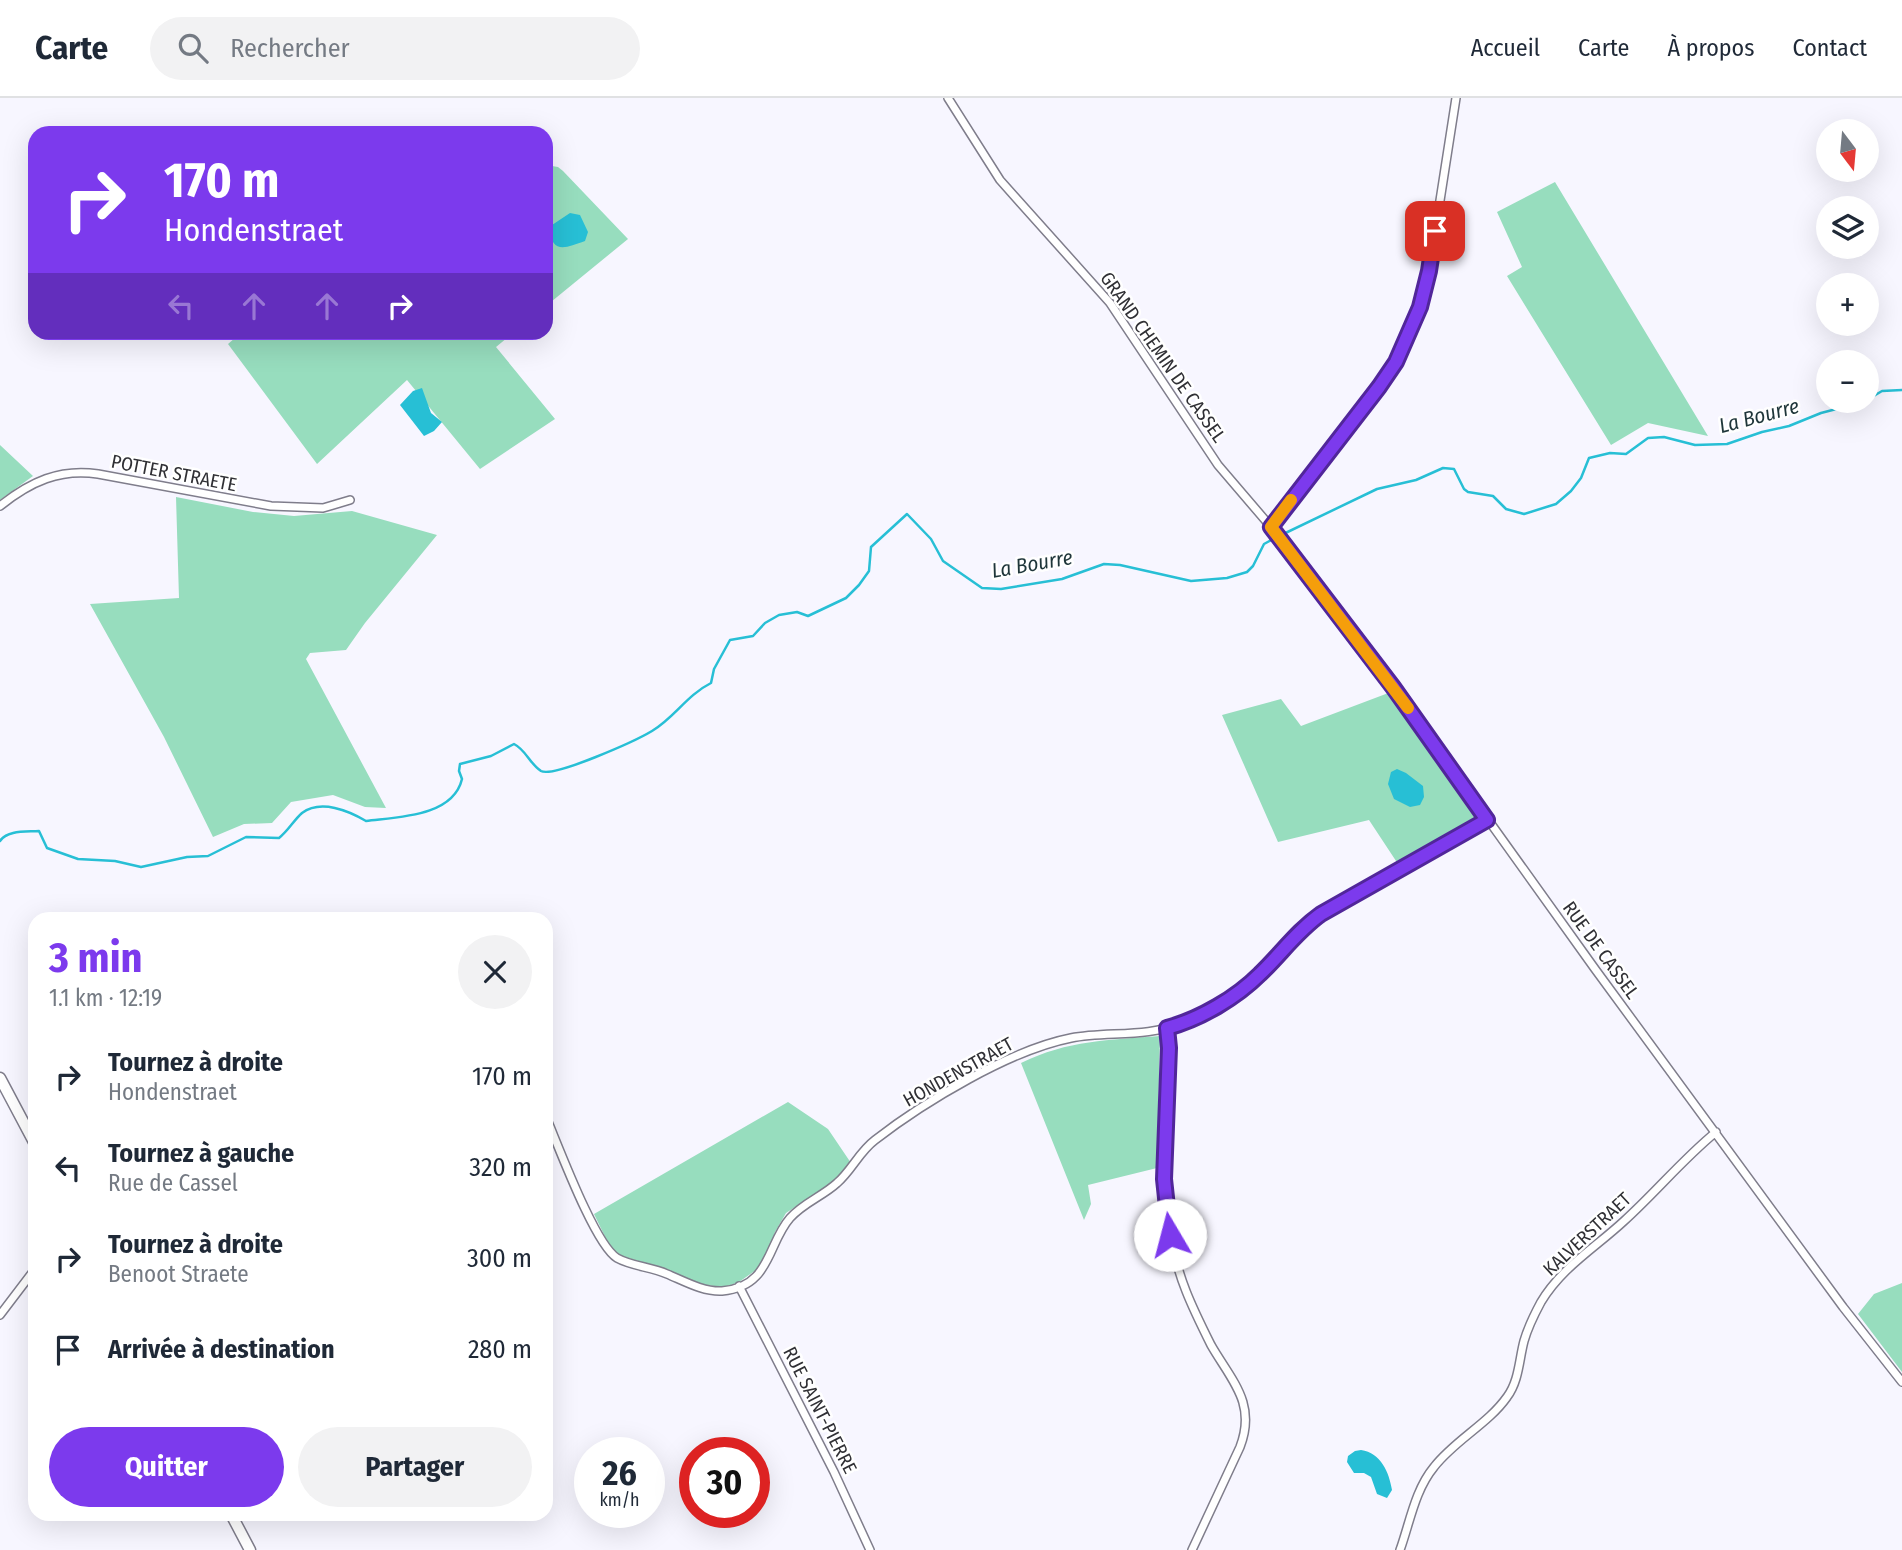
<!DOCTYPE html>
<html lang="fr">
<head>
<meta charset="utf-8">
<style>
	body { margin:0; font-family:"Fira Sans Condensed",sans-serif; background:#f2f2f3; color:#1f2937; height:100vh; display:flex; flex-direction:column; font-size:26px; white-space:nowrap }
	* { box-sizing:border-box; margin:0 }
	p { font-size:23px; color:#747a83 }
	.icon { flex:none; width:38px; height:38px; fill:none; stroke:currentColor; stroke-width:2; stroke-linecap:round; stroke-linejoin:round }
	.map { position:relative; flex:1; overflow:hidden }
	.side { position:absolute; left:28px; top:814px; width:525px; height:609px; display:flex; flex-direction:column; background:#fff; border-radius:21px; box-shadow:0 7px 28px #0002 }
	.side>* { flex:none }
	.guide { position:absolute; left:28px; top:28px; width:525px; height:214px; border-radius:21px; box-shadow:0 7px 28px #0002; background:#7c3aed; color:#fff; overflow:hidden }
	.needle { width:46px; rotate:164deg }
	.controls { position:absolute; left:1816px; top:21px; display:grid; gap:14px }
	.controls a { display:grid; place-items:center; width:63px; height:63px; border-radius:50%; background:#fff; box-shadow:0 7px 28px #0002; font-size:35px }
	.speed { position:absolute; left:574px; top:1339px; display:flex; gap:14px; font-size:35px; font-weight:700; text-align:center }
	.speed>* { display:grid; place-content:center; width:91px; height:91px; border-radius:50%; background:#fff; box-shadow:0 7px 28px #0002; line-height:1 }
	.speed small { font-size:18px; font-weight:400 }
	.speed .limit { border:10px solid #d22; background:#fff; color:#111 }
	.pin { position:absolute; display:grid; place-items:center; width:60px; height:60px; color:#fff; margin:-30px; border-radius:14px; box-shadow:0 4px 10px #0006 }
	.me { position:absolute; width:77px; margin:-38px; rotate:352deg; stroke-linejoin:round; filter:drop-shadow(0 0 5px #0008) }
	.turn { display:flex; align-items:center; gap:24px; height:147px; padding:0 21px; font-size:32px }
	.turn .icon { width:91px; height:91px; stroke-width:2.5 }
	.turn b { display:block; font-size:49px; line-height:60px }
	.lanes { display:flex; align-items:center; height:66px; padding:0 21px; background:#0003; justify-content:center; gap:35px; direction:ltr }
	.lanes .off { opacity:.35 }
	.round { display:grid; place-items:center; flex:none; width:74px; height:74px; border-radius:37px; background:#f2f2f3 }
	.overview { display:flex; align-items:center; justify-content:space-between; height:119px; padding:0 21px }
	h1 { font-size:42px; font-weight:700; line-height:52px; color:#7c3aed }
	.primary-button { display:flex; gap:14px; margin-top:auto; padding:14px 21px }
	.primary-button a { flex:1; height:80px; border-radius:42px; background:#7c3aed; color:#fff; font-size:28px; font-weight:700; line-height:80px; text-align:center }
	.primary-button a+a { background:#f2f2f3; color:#1f2937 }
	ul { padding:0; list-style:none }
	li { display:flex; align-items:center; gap:21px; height:91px; padding:0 21px }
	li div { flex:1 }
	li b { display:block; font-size:26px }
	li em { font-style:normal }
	header { display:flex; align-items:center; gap:42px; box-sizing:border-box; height:98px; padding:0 35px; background:#fff; border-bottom:2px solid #e0e1e3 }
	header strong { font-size:33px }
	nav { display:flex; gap:38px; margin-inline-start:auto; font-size:24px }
	.search { width:490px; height:63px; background:#f2f2f3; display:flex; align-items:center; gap:18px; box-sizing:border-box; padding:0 24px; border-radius:38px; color:#747a83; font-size:26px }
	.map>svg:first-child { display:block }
</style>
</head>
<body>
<header>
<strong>Carte</strong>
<div class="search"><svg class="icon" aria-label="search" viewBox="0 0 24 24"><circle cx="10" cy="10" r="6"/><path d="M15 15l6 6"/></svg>Rechercher</div>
<nav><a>Accueil</a><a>Carte</a><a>À propos</a><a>Contact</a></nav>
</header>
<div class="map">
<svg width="1902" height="1452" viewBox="0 0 1902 1452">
	<rect width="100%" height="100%" fill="#f7f6ff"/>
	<!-- green -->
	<path fill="#97ddbe" d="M546,67L558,69L563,73L628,141L546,208Z
		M1555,84L1708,338L1648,325L1611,347L1507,178L1522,169L1497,114Z
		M242,234L513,235L496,249L555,321L480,371L407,282L317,366L228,246Z
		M0,347L33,378L0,402Z
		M176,399L253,414L294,418L352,413L437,437L365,525L346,552L310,555L306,561L386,710L365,709L333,697L291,704L272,725L244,726L213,739L164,639L90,506L179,500Z
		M1391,594L1480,719L1400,769L1369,722L1278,744L1222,617L1281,601L1301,628Z
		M1160,938L1157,1070L1088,1087L1091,1106L1084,1122L1021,965C1068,942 1109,942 1160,938Z
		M788,1004L828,1031L851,1065L833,1084L786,1115L775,1134L767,1158L756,1172L739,1184L725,1189L704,1187L655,1168L618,1157L611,1151L594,1116Z
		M1902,1185V1274L1858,1216L1874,1196Z"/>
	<!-- water -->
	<path fill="#27bfd5" d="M570,115L580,117L588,134L585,143C565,150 552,157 549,129Z
		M422,290L431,315L442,324L434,333L424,338L400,307L413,293Z
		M1397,671L1406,675L1423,688L1424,699L1420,707L1410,709L1394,701L1388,686L1391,674Z
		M1361,1352C1381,1355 1389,1374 1392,1392L1387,1400L1377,1396L1371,1379L1364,1375H1354L1347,1364L1348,1358L1355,1353Z"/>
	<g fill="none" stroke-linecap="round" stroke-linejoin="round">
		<!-- stream -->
		<path stroke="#27bfd5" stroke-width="2.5" d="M1867,302L1882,293L1902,292
			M0,743C7,732 26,734 39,733L47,750L78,761L115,763L141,769L187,759L208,758L246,739L279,740C288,733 294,722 302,715C321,701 349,713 366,723C397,719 453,719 462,681L459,673L460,666L491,658L514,646C526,652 530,666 541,673C554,680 637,642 652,633C674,620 687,597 711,585L714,571L730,542L753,538L765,525L779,517L797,514L808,518L846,500L859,487L869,473L871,449L907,416L931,441L943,463L982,490L1001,491L1062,481L1104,466L1120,467L1191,483L1227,480L1247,474L1253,468L1264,446L1273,441L1377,391L1416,382L1443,370L1454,371L1464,391L1468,394L1493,398L1506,411L1524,416L1556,406L1571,393L1581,380L1589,360L1610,355L1626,356L1648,340L1664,339L1695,347L1727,346L1762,334L1789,328L1821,315L1867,303"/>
		<defs>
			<path id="street" d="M948,0L1000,82L1110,205L1218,367L1277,436L1393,589L1595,871L1843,1209L1902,1284
				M0,408C30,384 60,370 98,376L271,408L323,410L350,402
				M1271,428L1379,289L1408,240L1420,209L1429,173L1456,0
				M1167,930L1169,950C1166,1032 1155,1115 1186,1193C1193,1211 1202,1229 1211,1247C1231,1282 1257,1305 1240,1349L1192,1452
				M546,1019C558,1047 595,1147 617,1160C631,1168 651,1169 667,1176C684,1183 703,1194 722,1193C771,1189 767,1146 790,1120C803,1105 823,1098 837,1085C852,1072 859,1054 875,1042C924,1004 1010,952 1071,940C1107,933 1147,940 1181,925C1210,913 1239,897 1261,875C1281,855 1297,832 1321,815L1487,722
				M739,1188L834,1374L870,1452
				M0,1217L35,1171
				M1400,1452C1410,1424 1415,1392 1434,1369C1455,1342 1488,1326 1507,1299C1519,1283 1519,1262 1524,1243C1528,1229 1534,1217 1541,1204C1562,1169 1595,1150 1624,1123C1656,1094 1683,1061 1716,1034"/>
			<path id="secondary" d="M0,980L35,1046
				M231,1416L250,1452"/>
		</defs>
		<!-- street casing -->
		<use href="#street" stroke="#7f7d8b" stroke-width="10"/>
		<!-- secondary casing -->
		<use href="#secondary" stroke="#7f7d8b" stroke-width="13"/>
		<!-- street -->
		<use href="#street" stroke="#fff" stroke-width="7"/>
		<!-- secondary -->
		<use href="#secondary" stroke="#fff" stroke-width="10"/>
	</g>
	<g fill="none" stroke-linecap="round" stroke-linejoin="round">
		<defs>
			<path id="route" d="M1170,1137L1164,1081L1169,950L1167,930C1200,921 1236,900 1260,876C1281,856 1297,833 1321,816L1487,722L1393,589L1271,429L1379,289L1396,264L1420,209L1429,173L1435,133"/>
		</defs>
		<!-- route casing -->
		<use href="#route" stroke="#51269a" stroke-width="18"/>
		<!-- route -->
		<use href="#route" stroke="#7c3aed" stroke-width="12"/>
		<!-- slow -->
		<path stroke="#f59e0b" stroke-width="12" d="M1291,402L1271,429L1408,610"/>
	</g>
	<g text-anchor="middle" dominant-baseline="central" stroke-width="5" stroke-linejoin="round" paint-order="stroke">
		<!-- street labels -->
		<g font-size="19" fill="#303035" stroke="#fff">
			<text transform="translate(1163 259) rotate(55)">GRAND CHEMIN DE CASSEL</text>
			<text transform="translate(174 375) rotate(11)">POTTER STRAETE</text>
			<text transform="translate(1601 852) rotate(54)">RUE DE CASSEL</text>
			<text transform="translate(958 974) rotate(-29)">HONDENSTRAET</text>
			<text transform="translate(1587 1136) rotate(-43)">KALVERSTRAET</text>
			<text transform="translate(820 1312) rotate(63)">RUE SAINT-PIERRE</text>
		</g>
		<!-- water labels -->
		<g font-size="21" font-style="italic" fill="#1f363a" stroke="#fff">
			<text transform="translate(1759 318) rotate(-15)">La Bourre</text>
			<text transform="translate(1032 466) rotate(-10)">La Bourre</text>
		</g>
	</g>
</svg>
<div class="controls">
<a><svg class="needle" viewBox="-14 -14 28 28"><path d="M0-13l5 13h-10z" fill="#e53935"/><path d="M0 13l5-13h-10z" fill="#747a83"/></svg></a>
<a><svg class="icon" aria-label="layers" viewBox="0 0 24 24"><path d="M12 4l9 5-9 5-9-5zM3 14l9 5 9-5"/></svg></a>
<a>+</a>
<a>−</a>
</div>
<div class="speed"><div>26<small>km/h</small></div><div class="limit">30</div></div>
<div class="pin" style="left:1435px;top:133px;background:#d93025"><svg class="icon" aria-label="arrive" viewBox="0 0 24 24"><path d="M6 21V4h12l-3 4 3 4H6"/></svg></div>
<svg class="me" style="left:1170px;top:1137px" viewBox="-20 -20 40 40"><circle r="19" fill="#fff"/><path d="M0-13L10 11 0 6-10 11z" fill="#7c3aed"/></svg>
<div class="guide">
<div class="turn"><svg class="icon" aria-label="right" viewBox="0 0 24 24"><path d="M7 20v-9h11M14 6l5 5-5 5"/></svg><div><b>170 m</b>Hondenstraet</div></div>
<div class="lanes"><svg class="icon off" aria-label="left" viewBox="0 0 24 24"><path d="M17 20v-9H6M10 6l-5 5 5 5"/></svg><svg class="icon off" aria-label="ahead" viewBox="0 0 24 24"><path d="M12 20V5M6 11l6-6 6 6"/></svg><svg class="icon off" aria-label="ahead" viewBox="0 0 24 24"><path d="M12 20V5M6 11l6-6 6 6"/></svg><svg class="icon" aria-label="right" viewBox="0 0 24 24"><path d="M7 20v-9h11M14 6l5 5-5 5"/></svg></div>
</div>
<section class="side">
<div class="overview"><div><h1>3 min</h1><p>1.1 km · 12:19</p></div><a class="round"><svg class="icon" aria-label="close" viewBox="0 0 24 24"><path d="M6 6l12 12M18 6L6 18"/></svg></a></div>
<ul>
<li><svg class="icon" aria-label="right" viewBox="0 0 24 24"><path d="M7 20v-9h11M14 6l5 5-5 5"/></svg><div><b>Tournez à droite</b><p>Hondenstraet</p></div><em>170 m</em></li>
<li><svg class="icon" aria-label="left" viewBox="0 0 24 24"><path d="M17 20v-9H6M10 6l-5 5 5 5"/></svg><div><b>Tournez à gauche</b><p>Rue de Cassel</p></div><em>320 m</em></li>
<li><svg class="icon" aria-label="right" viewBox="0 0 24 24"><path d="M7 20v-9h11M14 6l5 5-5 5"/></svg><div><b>Tournez à droite</b><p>Benoot Straete</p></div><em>300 m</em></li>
<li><svg class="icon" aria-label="arrive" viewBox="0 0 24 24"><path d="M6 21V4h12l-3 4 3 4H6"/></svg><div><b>Arrivée à destination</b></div><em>280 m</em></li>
</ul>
<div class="primary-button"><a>Quitter</a><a>Partager</a></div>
</section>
</div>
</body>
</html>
